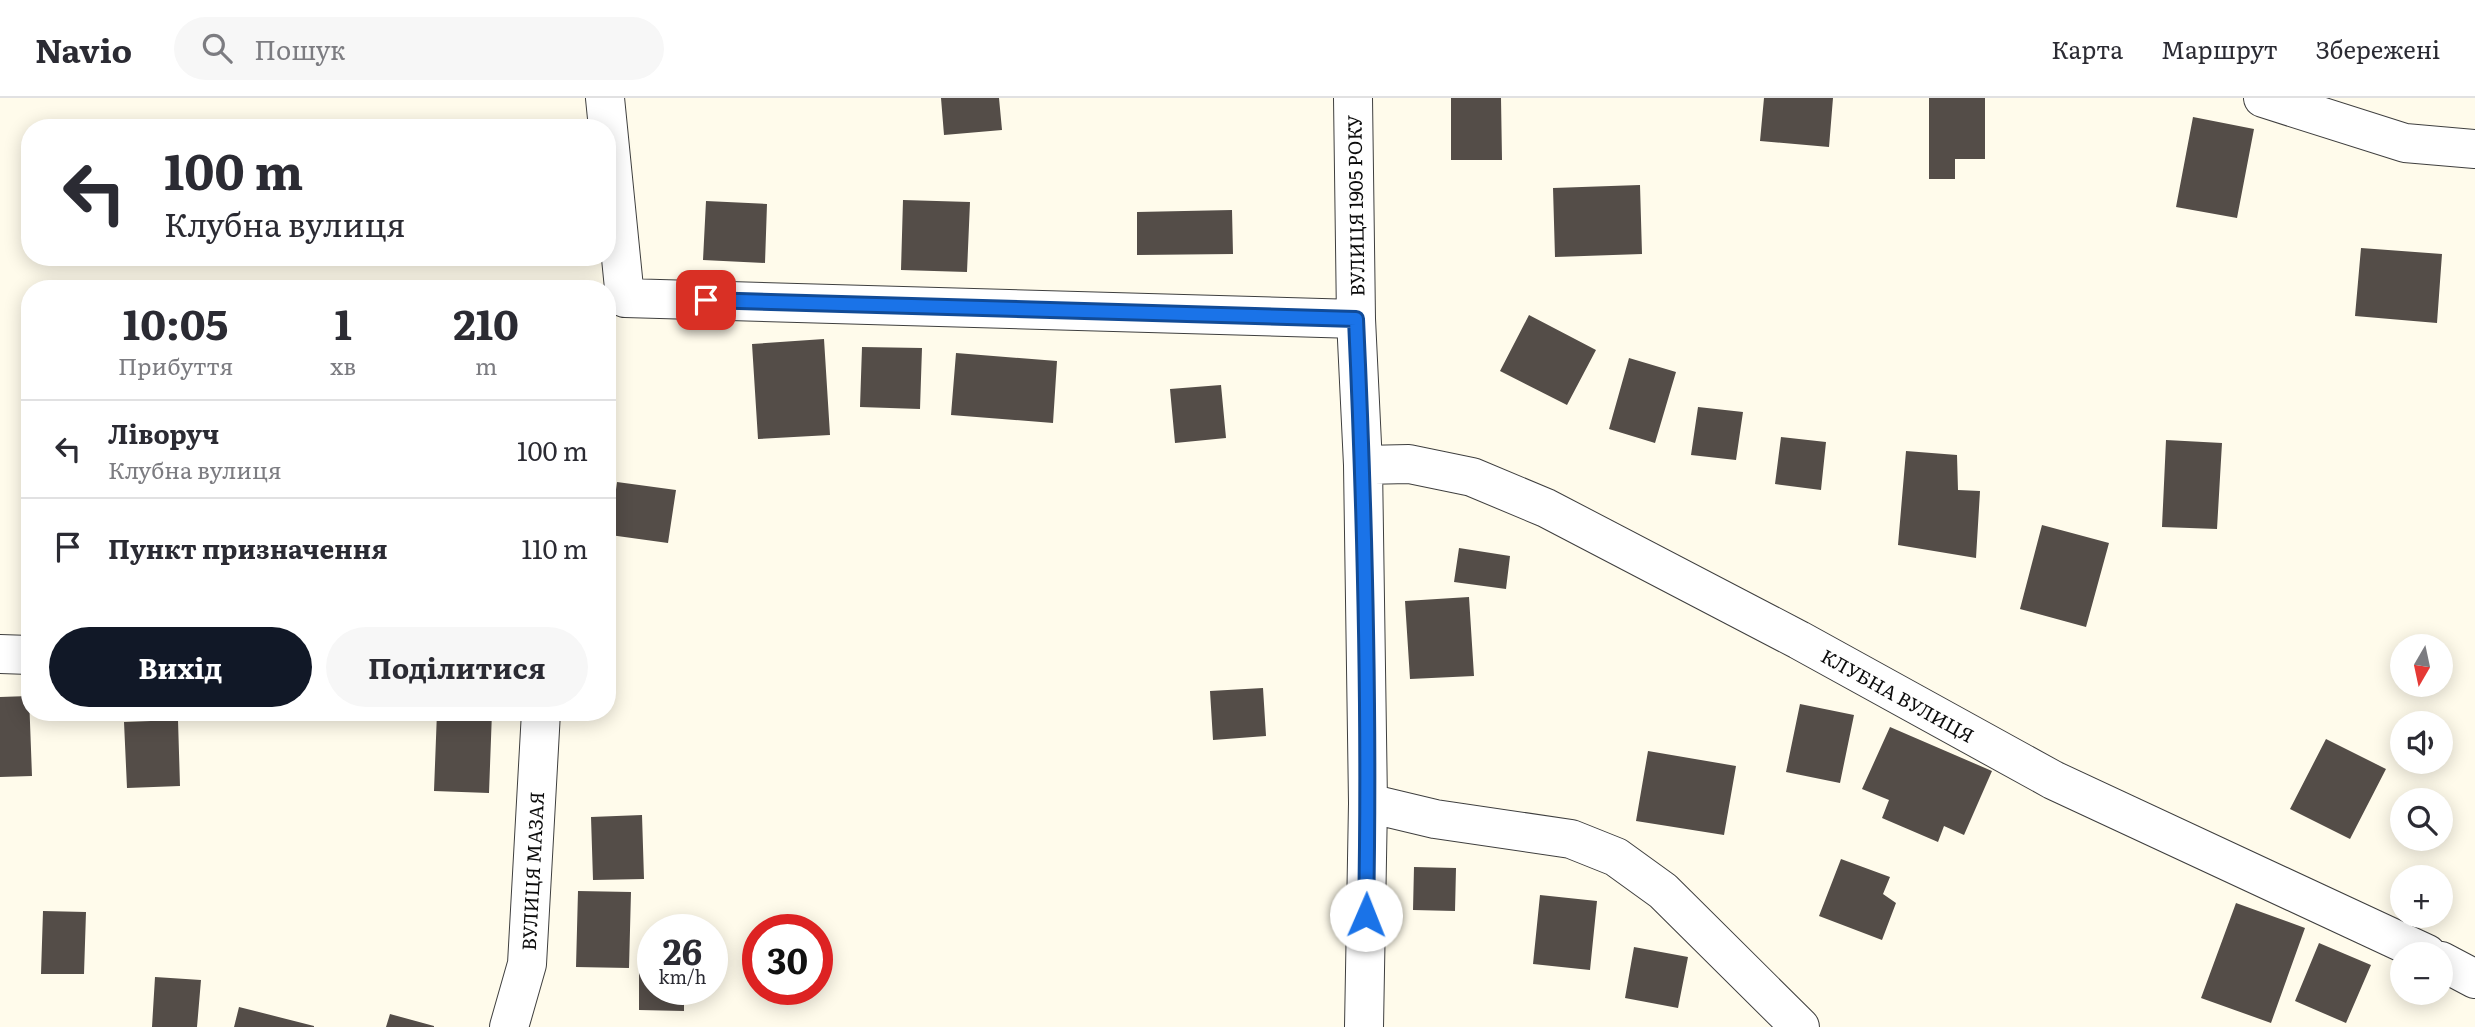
<!DOCTYPE html>
<html lang="uk">
<head>
<meta charset="utf-8">
<style>
	body { margin:0; font-family:Literata,serif; background:#f7f7f7; color:#2b2b33; height:100vh; display:flex; flex-direction:column; font-size:26px; white-space:nowrap }
	* { box-sizing:border-box; margin:0 }
	p { font-size:23px; color:#7c7c81 }
	.icon { flex:none; width:38px; height:38px; fill:none; stroke:currentColor; stroke-width:2; stroke-linecap:round; stroke-linejoin:round }
	.map { position:relative; flex:1; overflow:hidden }
	.drawer { position:absolute; left:21px; top:182px; width:595px; height:441px; display:flex; flex-direction:column; background:#fff; border-radius:28px; box-shadow:0 4px 18px #0003 }
	.drawer>* { flex:none }
	.hud { position:absolute; left:21px; top:21px; width:595px; height:147px; border-radius:28px; box-shadow:0 4px 18px #0003; background:#fff; color:#2b2b33; overflow:hidden }
	.needle { width:46px; rotate:189deg }
	.tools { position:absolute; left:2390px; top:536px; display:grid; gap:14px }
	.tools a { display:grid; place-items:center; width:63px; height:63px; border-radius:50%; background:#fff; box-shadow:0 4px 18px #0003; font-size:35px }
	.speed { position:absolute; left:637px; top:816px; display:flex; gap:14px; font-size:35px; font-weight:700; text-align:center }
	.speed>* { display:grid; place-content:center; width:91px; height:91px; border-radius:50%; background:#fff; box-shadow:0 4px 18px #0003; line-height:1 }
	.speed small { font-size:18px; font-weight:400 }
	.speed .limit { border:10px solid #d22; background:#fff; color:#111 }
	.pin { position:absolute; display:grid; place-items:center; width:60px; height:60px; color:#fff; margin:-30px; border-radius:14px; box-shadow:0 4px 10px #0006 }
	.me { position:absolute; width:77px; margin:-38px; rotate:1deg; stroke-linejoin:round; filter:drop-shadow(0 0 5px #0008) }
	.turn { display:flex; align-items:center; gap:24px; height:147px; padding:0 28px; font-size:32px }
	.turn .icon { width:91px; height:91px; stroke-width:2.5 }
	.turn b { display:block; font-size:49px; line-height:60px }
	.eta { display:flex; justify-content:space-evenly; align-items:center; height:119px; text-align:center }
	.eta b { font-size:42px; font-weight:700; line-height:49px }
	.button { display:flex; gap:14px; margin-top:auto; padding:14px 28px }
	.button a { flex:1; height:80px; border-radius:42px; background:#111827; color:#fff; font-size:28px; font-weight:700; line-height:80px; text-align:center }
	.button a+a { background:#f7f7f7; color:#2b2b33 }
	ul { padding:0; list-style:none }
	li { display:flex; align-items:center; gap:21px; height:98px; padding:0 28px; border-top:2px solid #e1e1e2 }
	li div { flex:1 }
	li b { display:block; font-size:26px }
	li em { font-style:normal }
	header { display:flex; align-items:center; gap:42px; box-sizing:border-box; height:98px; padding:0 35px; background:#fff; border-bottom:2px solid #e1e1e2 }
	header strong { font-size:33px }
	nav { display:flex; gap:38px; margin-inline-start:auto; font-size:24px }
	.search { width:490px; height:63px; background:#f7f7f7; display:flex; align-items:center; gap:18px; box-sizing:border-box; padding:0 24px; border-radius:38px; color:#7c7c81; font-size:26px }
	.map>svg:first-child { display:block }
</style>
</head>
<body>
<header>
<strong>Navio</strong>
<div class="search"><svg class="icon" aria-label="search" viewBox="0 0 24 24"><circle cx="10" cy="10" r="6"/><path d="M15 15l6 6"/></svg>Пошук</div>
<nav><a>Карта</a><a>Маршрут</a><a>Збережені</a></nav>
</header>
<div class="map">
<svg width="2475" height="929" viewBox="0 0 2475 929">
	<rect width="100%" height="100%" fill="#fffbeb"/>
	<!-- building -->
	<path fill="#544d48" d="M941,0H999L1002,32L944,37Z
		M1451,0H1501L1502,62H1451Z
		M1764,0H1833L1829,49L1760,43Z
		M1929,0H1985V61H1955V81H1929Z
		M2193,19L2254,31L2237,120L2176,109Z
		M1640,87L1642,156L1555,159L1553,90Z
		M903,102L970,104L967,174L901,172Z
		M706,103L767,106L765,165L703,162Z
		M1232,112L1233,156L1137,157V114Z
		M2361,150L2442,156L2437,225L2355,218Z
		M1529,217L1596,252L1567,307L1500,273Z
		M824,241L830,337L758,341L752,246Z
		M862,249L922,250L920,311L860,309Z
		M956,255L1057,263L1053,325L951,317Z
		M1629,260L1676,274L1655,345L1609,331Z
		M1221,287L1226,340L1175,345L1170,291Z
		M1698,309L1743,314L1736,362L1691,357Z
		M1781,339L1826,344L1821,392L1775,386Z
		M2166,342L2222,345L2217,431L2162,429Z
		M1906,353L1957,357L1958,392L1980,393L1976,460L1898,447Z
		M617,384L676,392L668,445L610,437Z
		M2042,427L2109,445L2086,529L2020,511Z
		M1459,450L1510,458L1506,491L1454,484Z
		M1469,499L1474,578L1410,581L1405,503Z
		M1263,590L1266,638L1213,642L1210,593Z
		M29,598L32,678L0,679V599Z
		M1800,606L1854,617L1840,685L1786,674Z
		M437,614H492L489,695L434,693Z
		M178,622L180,688L127,690L124,624Z
		M1890,629L1992,673L1964,737L1944,728L1938,744L1882,720L1889,702L1862,691Z
		M2326,641L2386,671L2350,741L2290,711Z
		M1648,653L1736,668L1724,737L1636,723Z
		M642,717L644,781L593,782L591,719Z
		M1841,761L1890,779L1883,796L1896,805L1882,842L1819,818Z
		M1414,769L1456,770L1455,813L1413,812Z
		M578,793L631,794L629,870L576,869Z
		M1540,797L1597,803L1590,872L1533,866Z
		M2236,805L2305,830L2271,925L2201,900Z
		M43,813L86,814L84,876H41Z
		M2319,845L2371,867L2346,925L2295,903Z
		M1634,849L1688,859L1678,910L1625,900Z
		M639,851H653V891H684V913L639,912Z
		M155,879L201,882L197,929H152Z
		M239,909L314,928V929H234Z
		M390,916L434,928V929H386Z"/>
	<g fill="none" stroke-linecap="round" stroke-linejoin="round">
		<defs>
			<path id="street" d="M605,0L625,200
				M1353,0L1356,221L1363,367L1368,705L1364,929
				M2263,0L2405,45L2475,51
				M625,200L1356,221
				M1363,367L1409,366L1472,379L1546,410L1799,542L2053,682L2427,856
				M0,556L30,557
				M1368,705L1435,721L1571,741L1616,759L1663,793L1800,929
				M2441,863L2475,881
				M509,929L527,866L541,614"/>
		</defs>
		<!-- street casing -->
		<use href="#street" stroke="#3f3f3f" stroke-width="40"/>
		<!-- street -->
		<use href="#street" stroke="#fff" stroke-width="38"/>
	</g>
	<g fill="none" stroke-linecap="round" stroke-linejoin="round">
		<defs>
			<path id="route" d="M706,202L1356,221C1365,420 1370,618 1366,817"/>
		</defs>
		<!-- route casing -->
		<use href="#route" stroke="#114b97" stroke-width="18"/>
		<!-- route -->
		<use href="#route" stroke="#1a73e8" stroke-width="12"/>
	</g>
	<g text-anchor="middle" dominant-baseline="central" stroke-width="7" stroke-linejoin="round" paint-order="stroke">
		<!-- street labels -->
		<g font-size="19" fill="#0c0c0c" stroke="#fff">
			<text transform="translate(1355 108) rotate(-91)">ВУЛИЦЯ 1905 РОКУ</text>
			<text transform="translate(1898 597) rotate(29)">КЛУБНА ВУЛИЦЯ</text>
			<text transform="translate(532 773) rotate(-87)">ВУЛИЦЯ МАЗАЯ</text>
		</g>
	</g>
</svg>
<div class="tools">
<a><svg class="needle" viewBox="-14 -14 28 28"><path d="M0-13l5 13h-10z" fill="#e53935"/><path d="M0 13l5-13h-10z" fill="#7c7c81"/></svg></a>
<a><svg class="icon" aria-label="sound" viewBox="0 0 24 24"><path d="M4 9h4l5-4v14l-5-4H4zM17 9q2 3 0 6"/></svg></a>
<a><svg class="icon" aria-label="search" viewBox="0 0 24 24"><circle cx="10" cy="10" r="6"/><path d="M15 15l6 6"/></svg></a>
<a>+</a>
<a>−</a>
</div>
<div class="speed"><div>26<small>km/h</small></div><div class="limit">30</div></div>
<div class="pin" style="left:706px;top:202px;background:#d93025"><svg class="icon" aria-label="arrive" viewBox="0 0 24 24"><path d="M6 21V4h12l-3 4 3 4H6"/></svg></div>
<svg class="me" style="left:1366px;top:817px" viewBox="-20 -20 40 40"><circle r="19" fill="#fff"/><path d="M0-13L10 11 0 6-10 11z" fill="#1a73e8"/></svg>
<div class="hud">
<div class="turn"><svg class="icon" aria-label="left" viewBox="0 0 24 24"><path d="M17 20v-9H6M10 6l-5 5 5 5"/></svg><div><b>100 m</b>Клубна вулиця</div></div>
</div>
<section class="drawer">
<div class="eta">
<div><b>10:05</b><p>Прибуття</p></div>
<div><b>1</b><p>хв</p></div>
<div><b>210</b><p>m</p></div>
</div>
<ul>
<li><svg class="icon" aria-label="left" viewBox="0 0 24 24"><path d="M17 20v-9H6M10 6l-5 5 5 5"/></svg><div><b>Ліворуч</b><p>Клубна вулиця</p></div><em>100 m</em></li>
<li><svg class="icon" aria-label="arrive" viewBox="0 0 24 24"><path d="M6 21V4h12l-3 4 3 4H6"/></svg><div><b>Пункт призначення</b></div><em>110 m</em></li>
</ul>
<div class="button"><a>Вихід</a><a>Поділитися</a></div>
</section>
</div>
</body>
</html>
